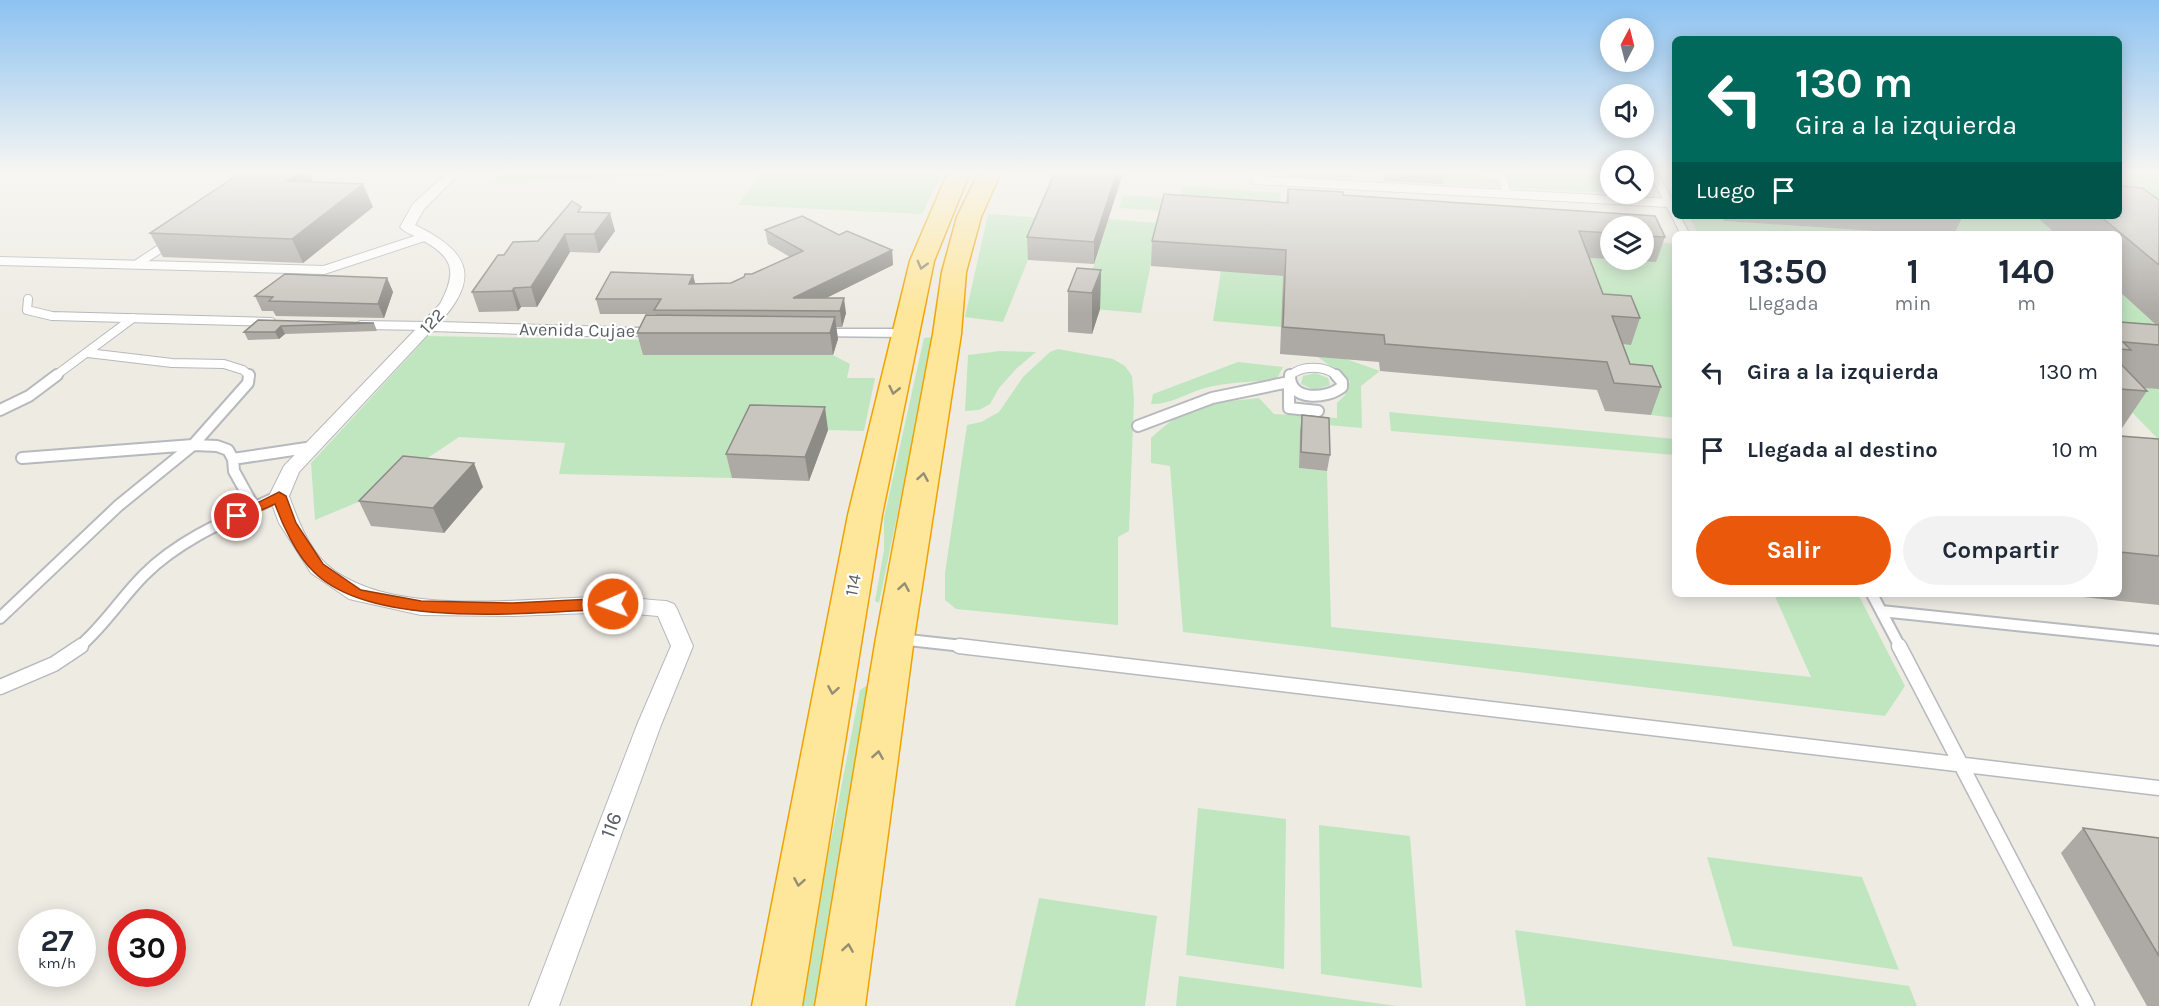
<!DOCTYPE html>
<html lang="es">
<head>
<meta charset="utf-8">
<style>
	body { margin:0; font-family:Karla,sans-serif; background:#f2f2f3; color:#1f2937; height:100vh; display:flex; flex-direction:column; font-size:22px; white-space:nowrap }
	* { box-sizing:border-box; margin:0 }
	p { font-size:20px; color:#747a83 }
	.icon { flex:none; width:33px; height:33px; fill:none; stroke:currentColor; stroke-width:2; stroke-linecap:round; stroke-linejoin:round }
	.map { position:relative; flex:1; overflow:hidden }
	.drawer { position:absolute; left:1672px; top:231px; width:450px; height:366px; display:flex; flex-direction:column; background:#fff; border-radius:9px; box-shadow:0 3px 15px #0003 }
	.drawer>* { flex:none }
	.guide { position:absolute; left:1672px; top:36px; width:450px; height:183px; border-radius:9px; box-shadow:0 3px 15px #0003; background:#00695c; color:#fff; overflow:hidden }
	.needle { width:39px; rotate:7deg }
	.controls { position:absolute; left:1600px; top:18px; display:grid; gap:12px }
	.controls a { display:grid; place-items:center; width:54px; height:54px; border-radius:50%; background:#fff; box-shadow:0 3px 15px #0003; font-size:30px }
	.speed { position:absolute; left:18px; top:909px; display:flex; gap:12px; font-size:30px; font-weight:700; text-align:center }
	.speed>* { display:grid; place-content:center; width:78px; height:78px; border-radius:50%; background:#fff; box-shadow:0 3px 15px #0003; line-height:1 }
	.speed small { font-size:15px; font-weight:400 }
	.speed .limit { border:9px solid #d22; background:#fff; color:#111 }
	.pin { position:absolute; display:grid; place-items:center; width:51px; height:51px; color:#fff; margin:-26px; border:3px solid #fff; border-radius:50%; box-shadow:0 2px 6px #0007 }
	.me { position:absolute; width:66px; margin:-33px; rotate:268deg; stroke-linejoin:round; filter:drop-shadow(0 0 4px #0008) }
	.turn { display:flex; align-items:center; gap:21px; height:126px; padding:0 24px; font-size:27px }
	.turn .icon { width:78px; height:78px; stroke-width:2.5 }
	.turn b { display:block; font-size:42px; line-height:51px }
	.then { display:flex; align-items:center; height:57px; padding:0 24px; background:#0003; gap:12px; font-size:22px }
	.eta { display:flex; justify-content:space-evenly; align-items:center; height:102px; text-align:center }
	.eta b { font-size:36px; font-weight:700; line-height:42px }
	.cta { display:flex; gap:12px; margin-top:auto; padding:12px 24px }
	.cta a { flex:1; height:69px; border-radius:36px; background:#ea580c; color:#fff; font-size:24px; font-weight:700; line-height:69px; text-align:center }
	.cta a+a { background:#f2f2f3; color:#1f2937 }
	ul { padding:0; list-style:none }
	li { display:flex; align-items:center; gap:18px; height:78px; padding:0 24px }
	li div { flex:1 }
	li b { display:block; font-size:22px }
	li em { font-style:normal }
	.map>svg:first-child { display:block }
</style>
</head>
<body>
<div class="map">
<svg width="2159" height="1006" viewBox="0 0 2159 1006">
	<rect width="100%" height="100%" fill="#eeebe3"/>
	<!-- green -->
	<path fill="#c0e6c0" d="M504,172H731L492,183Z
		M761,172H942L922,214L738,205Z
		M1290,172H1353L1354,183L1285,179Z
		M1439,172H1611V193L1442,184Z
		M2120,172H2159V227L2041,220L2056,234H1937L1920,216H2120Z
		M1183,186L1281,193L1279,219L1119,208L1123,195L1180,199Z
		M988,214L1045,218L1003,322L965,317Z
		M1689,216H1721L1724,221L1874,231L1876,234H1698Z
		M1108,219L1159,223L1141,313L1081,308Z
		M1646,241L1676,244L1675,418L1651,415L1642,393L1562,339L1631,344L1572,256L1656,262Z
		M1221,271L1283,276L1281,327L1213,321Z
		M2120,292L2159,328L2120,365Z
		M428,336L651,340L644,355H833L850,364L847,378H875L864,431L756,428L732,478L559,474L565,443L459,437L368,498L315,520L311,463Z
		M934,337L879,603L875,601L884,550V518L924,338Z
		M1058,349L1113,359L1125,366L1132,376L1134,399L1129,531L1118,537V625L956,609L945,600V573L967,425L981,422L999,412L1023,377L1050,352Z
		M1000,351L1036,352L1016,369L999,388L990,404L979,410L965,411L968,355Z
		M1318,357L1346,359L1380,371L1361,386L1362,428L1327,425L1300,432L1299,468L1327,471L1331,627L1811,677L1774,594H1858L1905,686L1885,716L1183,632L1170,466L1151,463V438C1189,402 1211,403 1259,398L1274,414L1337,418V403L1345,395L1350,381Z
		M1238,362L1283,367L1276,380C1252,382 1229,382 1205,388C1187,393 1170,405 1151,404L1153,394Z
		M1315,373L1328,378L1330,385L1314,390L1301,384L1303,376Z
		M2120,386L2159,389V440L2126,406Z
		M1389,412L1675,439V455L1391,431Z
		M866,686L871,688L828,1006H799L860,690Z
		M1198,808L1286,819L1284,969L1186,955Z
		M1319,825L1410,836L1422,988L1321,974Z
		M1707,857L1862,877L1899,970L1733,946Z
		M1039,898L1157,916L1145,1006H1015Z
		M1515,930L1909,986L1917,1006H1526Z
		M1179,976L1397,1006H1176Z"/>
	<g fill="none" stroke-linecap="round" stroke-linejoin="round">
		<defs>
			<path id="service-far2" d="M1256,172V180L1669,203
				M1483,172L1502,177L1507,194
				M1653,172L1676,216
				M1676,216L1685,234
				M0,261L324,270L427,236
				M137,264L169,243
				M28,299L27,310L52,316L271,322
				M361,325L427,326
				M88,353L172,363L224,364L243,370L250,376
				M55,376L133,318
				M1290,376C1301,365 1325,365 1337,376"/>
			<path id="service-far1" d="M1290,375C1289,402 1327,399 1342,387V382L1336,375
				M0,410L29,396L57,375
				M1138,426L1212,398L1289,382V408L1318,411
				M22,458L193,445L217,446L228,450L233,459L234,471L254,507
				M233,459L313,447
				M1872,594L1900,647
				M1881,611L2159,640
				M0,618L118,506L193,445L248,383L249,375
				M899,639L972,647
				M79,647C104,626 121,598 144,575C181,538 232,518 279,496"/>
			<path id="service" d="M959,646L2159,788
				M1899,646L2087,1006
				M0,687L54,664L81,646"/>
			<path id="pedestrian" d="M616,328H658L664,332L658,336L612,335V329Z
				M817,329H907L913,333L907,337L813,336V330Z"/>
			<path id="minor" d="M448,172H461L424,209L415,225C466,250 483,275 440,322L616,327L624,332L616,337L431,331L299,472L289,496C297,518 308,547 326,564C390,621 531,596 611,597C629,597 648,600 666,601L674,604L677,609L693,646L661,725L559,1006H529L637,725L671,646L658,616L613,612L513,616L421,615L349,599L311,573L279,523L269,496L284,466L440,304C458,271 453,256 420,239C414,235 405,233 400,227L413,204Z"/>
			<path id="trunk" d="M948,172H970L934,261L882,515L802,1006H752L848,515L910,261Z
				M979,172H1001L981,217L966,272L961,334L914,638L865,1006H815L876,638L933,334L942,272L957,217Z"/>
		</defs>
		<!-- service-far2 casing -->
		<use href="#service-far2" stroke="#b6b9bd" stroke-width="10"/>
		<!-- service-far1 casing -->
		<use href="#service-far1" stroke="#b6b9bd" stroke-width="14"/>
		<!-- service casing -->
		<use href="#service" stroke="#b6b9bd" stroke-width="17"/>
		<!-- pedestrian casing -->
		<use href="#pedestrian" stroke="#b6b9bd" stroke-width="3"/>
		<!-- minor casing -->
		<use href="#minor" stroke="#b6b9bd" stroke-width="2"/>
		<!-- trunk casing -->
		<use href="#trunk" stroke="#f0a201" stroke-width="3"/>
		<!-- service-far2 -->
		<use href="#service-far2" stroke="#fff" stroke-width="8"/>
		<!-- service-far1 -->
		<use href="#service-far1" stroke="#fff" stroke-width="10"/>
		<!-- service -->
		<use href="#service" stroke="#fff" stroke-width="14"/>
		<!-- pedestrian -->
		<use href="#pedestrian" fill="#fff" fill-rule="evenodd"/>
		<!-- minor -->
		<use href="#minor" fill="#fff" fill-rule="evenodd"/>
		<!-- trunk -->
		<use href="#trunk" fill="#fee69a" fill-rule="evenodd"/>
	</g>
	<!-- wall -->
	<path fill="#adaaa5" d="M1117,172H1122V176L1094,264L1028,260L1027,237Z
		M1383,172H1444L1442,184L1384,181Z
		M1676,176V191L1672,185Z
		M313,182L373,207L303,263L163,257L150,233Z
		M1288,189L1343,192V195L1655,216L1665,237L1656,262L1617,260H1644V226H1611V259L1589,258L1603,294L1631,296L1640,318L1631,345L1623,344L1630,364L1652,366L1661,387L1651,415L1605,411L1597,390L1380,371L1379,362L1280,354L1283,276L1151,266L1152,241L1164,194L1286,202Z
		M2159,200V389L2143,388L2147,391L2120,431V322L2155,324L2120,292V234H2056L2040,220L2042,216H2120Z
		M583,212L615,231L599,253L570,252L537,307H521L518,311L479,312L472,292L504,255L538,241Z
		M1721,216H1963L1954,234H1876L1874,231L1724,221Z
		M765,230L839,235L892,250L893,265L826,298L846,313L842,327H836L838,339L833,355H643L637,333L656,315L655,314H600L596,299L693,275L695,284L731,283L790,257L768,244Z
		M1101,270L1100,309L1092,334L1068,332V291Z
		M387,278L393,292L384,318L276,316L273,311H262L255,296Z
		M258,320L374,323L377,331L285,334L279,339L248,340L244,332Z
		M1302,415L1330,455L1327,471L1299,468L1300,431Z
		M828,430L809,481L732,478L726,454Z
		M2120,436L2159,439V605L2054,594H2120Z
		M483,487L444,533L371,526L359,501Z
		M2083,828L2159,838V1006H2147L2061,853Z"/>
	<!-- shaded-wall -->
	<path fill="#8d8b86" d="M301,172H309L317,191L287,181Z
		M1117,172H1122V176L1094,264V242Z
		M363,184L373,207L303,263L292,239Z
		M610,213L615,231L599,253L594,234Z
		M565,234L570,252L537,307L531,287Z
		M892,250L893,265L800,311L793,298Z
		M1101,270L1100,309L1092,334V293Z
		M693,275L697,290L689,284Z
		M387,278L393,292L384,318L378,304Z
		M514,288L521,307L518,311L512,291Z
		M844,298L846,313L842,327L840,311Z
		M835,317L838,339L833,355L830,333Z
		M281,326L285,334L279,339L275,332Z
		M825,407L828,430L809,481L805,457Z
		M474,463L483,487L444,533L433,508Z"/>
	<!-- building -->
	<path fill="#c9c6c0" stroke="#8d8b86" stroke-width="1.5" d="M242,172H301L287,181L363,184L292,239L150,233Z
		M1055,172H1117L1094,242L1027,237Z
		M2120,186L2142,188L2159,200V265L2100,216H2120Z
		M1288,189L1343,192V195L1655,216L1665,237L1644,236V226H1611V233L1579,231L1603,294L1631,296L1640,318L1612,316L1630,364L1652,366L1661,387L1614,383L1607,362L1385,344L1384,335L1283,327L1286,250L1152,241L1164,194L1288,203Z
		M572,201L581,207L578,212L610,213L594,234H565L531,287L514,288L512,291L472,292L498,255H504L513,242L538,241Z
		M802,216L839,235L847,231L892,250L793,298H844L840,311L654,310L661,299H596L611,272L693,275L689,284L731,283L744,277L745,274H752L803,251L765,230Z
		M1077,268L1101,270L1092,293L1068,291Z
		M285,274L387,278L378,304L269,301L273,297L255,296Z
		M646,315L835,317L830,333H637Z
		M258,320L374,323L281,326L275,332H244Z
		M2120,322L2159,325V345L2123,342L2131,350L2120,349Z
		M2120,363L2147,391L2120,389Z
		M750,405L825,407L805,457L726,454Z
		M1302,415L1329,418L1330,455L1301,452Z
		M2120,436L2159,439V556L2120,552Z
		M403,456L474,463L433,508L359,501Z
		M2083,828L2159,838V956Z"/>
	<!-- one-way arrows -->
	<defs><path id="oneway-chevron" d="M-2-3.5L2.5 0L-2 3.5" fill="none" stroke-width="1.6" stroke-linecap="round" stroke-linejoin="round" transform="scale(1.5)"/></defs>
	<g stroke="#948e77">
		<use href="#oneway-chevron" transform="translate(922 265) rotate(105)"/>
		<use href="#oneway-chevron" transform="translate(894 390) rotate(103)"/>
		<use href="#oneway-chevron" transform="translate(923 477) rotate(-80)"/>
		<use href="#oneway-chevron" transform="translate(904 587) rotate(-80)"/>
		<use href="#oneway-chevron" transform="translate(833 690) rotate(100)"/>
		<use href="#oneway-chevron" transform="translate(878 755) rotate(-81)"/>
		<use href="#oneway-chevron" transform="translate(799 882) rotate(100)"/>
		<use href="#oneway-chevron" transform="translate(848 948) rotate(-81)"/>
	</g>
	<!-- sky -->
	<linearGradient id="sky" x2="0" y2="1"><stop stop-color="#8cc2f1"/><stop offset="0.55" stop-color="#f7f6f2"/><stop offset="1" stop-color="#f7f6f2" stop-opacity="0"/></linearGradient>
	<rect width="2159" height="313" fill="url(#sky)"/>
	<!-- route -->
	<path fill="#ea580c" stroke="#983908" stroke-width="1.5" d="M279,492L286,496L296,523L323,564L361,590L421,601L513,603L613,598L621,604L613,609C535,612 371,631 313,571C297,556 282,524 275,504L242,519H233L231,516Z"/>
	<g text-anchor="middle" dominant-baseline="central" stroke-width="4.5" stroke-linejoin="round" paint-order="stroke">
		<!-- street labels -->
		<g font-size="18" fill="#5b5f64" stroke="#fff">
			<text transform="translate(432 321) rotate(-47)">122</text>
			<text transform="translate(577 330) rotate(1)">Avenida Cujae</text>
			<text transform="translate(853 585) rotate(-79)">114</text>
		</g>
		<!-- near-street labels -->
		<g font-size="21" fill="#5b5f64" stroke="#fff">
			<text transform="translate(611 825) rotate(-69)">116</text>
		</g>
	</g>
</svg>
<div class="controls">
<a><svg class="needle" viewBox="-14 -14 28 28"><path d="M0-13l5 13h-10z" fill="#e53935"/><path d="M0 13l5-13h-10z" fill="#747a83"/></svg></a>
<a><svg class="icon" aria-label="sound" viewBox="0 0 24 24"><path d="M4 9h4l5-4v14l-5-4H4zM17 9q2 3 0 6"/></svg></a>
<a><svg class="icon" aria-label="search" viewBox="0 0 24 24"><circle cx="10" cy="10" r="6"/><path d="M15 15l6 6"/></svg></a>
<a><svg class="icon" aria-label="layers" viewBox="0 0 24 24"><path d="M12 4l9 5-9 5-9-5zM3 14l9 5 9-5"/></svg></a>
</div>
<div class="speed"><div>27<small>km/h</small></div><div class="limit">30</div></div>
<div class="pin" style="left:237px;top:516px;background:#d93025"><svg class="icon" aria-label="arrive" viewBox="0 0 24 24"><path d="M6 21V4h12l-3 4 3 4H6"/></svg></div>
<svg class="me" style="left:613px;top:604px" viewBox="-20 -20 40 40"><circle r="17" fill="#ea580c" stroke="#fff" stroke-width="3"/><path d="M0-11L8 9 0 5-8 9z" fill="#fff"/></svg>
<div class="guide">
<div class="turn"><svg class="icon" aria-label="left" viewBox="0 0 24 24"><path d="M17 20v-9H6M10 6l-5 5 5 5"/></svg><div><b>130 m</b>Gira a la izquierda</div></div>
<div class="then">Luego<svg class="icon" aria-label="arrive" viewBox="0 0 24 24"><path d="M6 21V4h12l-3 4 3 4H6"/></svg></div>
</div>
<section class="drawer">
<div class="eta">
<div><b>13:50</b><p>Llegada</p></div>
<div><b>1</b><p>min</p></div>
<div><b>140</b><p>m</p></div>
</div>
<ul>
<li><svg class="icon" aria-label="left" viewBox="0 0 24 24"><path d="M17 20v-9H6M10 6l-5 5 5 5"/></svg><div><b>Gira a la izquierda</b></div><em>130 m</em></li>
<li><svg class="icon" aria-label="arrive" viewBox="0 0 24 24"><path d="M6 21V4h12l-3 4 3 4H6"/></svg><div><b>Llegada al destino</b></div><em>10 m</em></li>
</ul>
<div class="cta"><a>Salir</a><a>Compartir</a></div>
</section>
</div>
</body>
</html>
